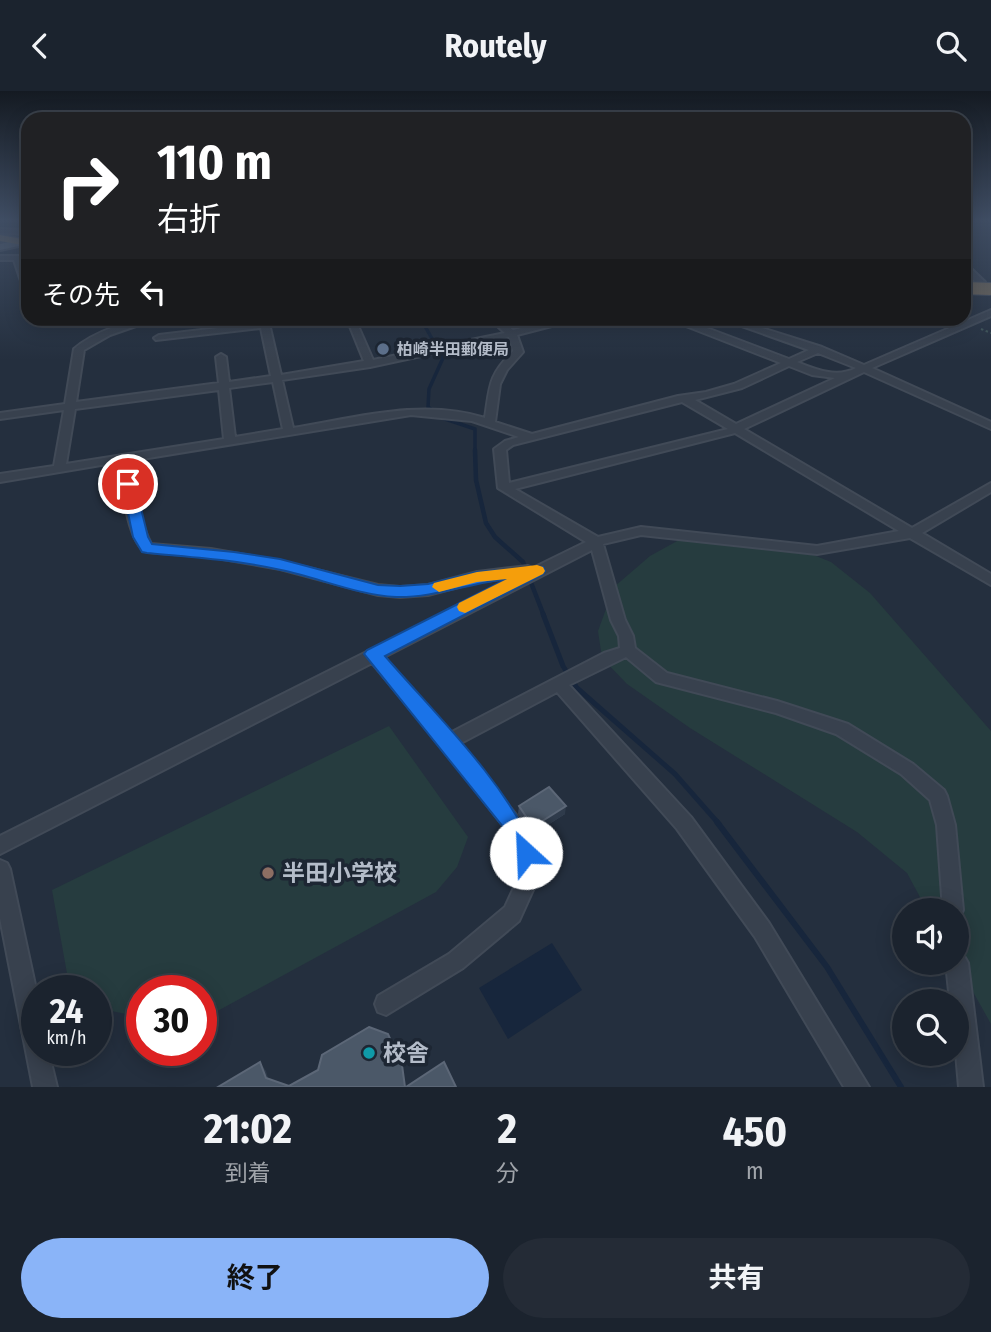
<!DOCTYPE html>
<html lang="ja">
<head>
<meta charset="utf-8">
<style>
	body { margin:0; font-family:"Fira Sans Condensed","Noto Sans JP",sans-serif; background:#242b36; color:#f1f3f6; height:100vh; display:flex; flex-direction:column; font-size:26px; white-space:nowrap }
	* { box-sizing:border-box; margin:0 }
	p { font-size:23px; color:#a0a4aa }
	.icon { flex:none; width:38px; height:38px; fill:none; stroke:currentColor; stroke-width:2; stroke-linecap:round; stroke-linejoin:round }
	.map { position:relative; height:996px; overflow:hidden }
	.sheet { display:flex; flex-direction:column; background:#1b232e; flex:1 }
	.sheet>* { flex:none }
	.guide { position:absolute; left:21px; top:21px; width:950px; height:214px; border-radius:21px; box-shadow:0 4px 18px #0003,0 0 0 2px #39404a; background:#202124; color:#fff; overflow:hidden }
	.tools { position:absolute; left:892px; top:807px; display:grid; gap:14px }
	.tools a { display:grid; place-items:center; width:77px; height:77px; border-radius:50%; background:#1b232e; box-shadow:0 4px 18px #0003,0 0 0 2px #39404a; font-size:35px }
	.speed { position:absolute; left:21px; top:884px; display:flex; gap:14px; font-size:35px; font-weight:700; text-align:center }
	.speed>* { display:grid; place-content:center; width:91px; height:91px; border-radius:50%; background:#1b232e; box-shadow:0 4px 18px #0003,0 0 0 2px #39404a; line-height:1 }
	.speed small { font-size:18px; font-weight:400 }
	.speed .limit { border:10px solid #d22; background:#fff; color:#111 }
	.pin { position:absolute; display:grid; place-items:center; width:60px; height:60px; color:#fff; margin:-30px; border:4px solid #fff; border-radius:50%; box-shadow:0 2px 7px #0007 }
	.me { position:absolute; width:77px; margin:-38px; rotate:335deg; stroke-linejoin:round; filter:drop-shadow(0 0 5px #0008) }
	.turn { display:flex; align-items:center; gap:24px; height:147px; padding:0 21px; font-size:32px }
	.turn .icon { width:91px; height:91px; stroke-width:2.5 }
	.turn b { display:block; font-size:49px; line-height:60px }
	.then { display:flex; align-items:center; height:66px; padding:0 21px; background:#0003; gap:14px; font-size:26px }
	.eta { display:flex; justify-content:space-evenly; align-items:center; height:119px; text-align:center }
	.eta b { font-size:42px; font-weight:700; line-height:49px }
	.cta { display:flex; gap:14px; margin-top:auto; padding:14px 21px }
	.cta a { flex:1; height:80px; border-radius:42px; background:#8ab4f8; color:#111; font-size:28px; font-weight:700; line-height:80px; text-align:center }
	.cta a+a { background:#242b36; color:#f1f3f6 }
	header { display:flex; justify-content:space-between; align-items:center; height:91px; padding:0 21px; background:#1b232e; font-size:32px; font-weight:700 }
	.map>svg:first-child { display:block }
</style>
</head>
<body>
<header><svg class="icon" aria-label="back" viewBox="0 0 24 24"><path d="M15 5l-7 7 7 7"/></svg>Routely<svg class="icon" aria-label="search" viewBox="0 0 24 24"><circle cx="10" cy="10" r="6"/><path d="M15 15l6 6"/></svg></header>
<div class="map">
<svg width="991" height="996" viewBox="0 0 991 996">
	<rect width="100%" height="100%" fill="#242f3e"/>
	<!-- green -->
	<path fill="#263c3f" d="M703,443L748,447L801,459L831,471L870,502L991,640V933L957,872V819H927L907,782L857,741L690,637L627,593L602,567L598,540L614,496L650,465L679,449Z
		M389,635L468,746L457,776L436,801L201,929V900H142V926L96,917V900L70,899L52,799Z"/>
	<!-- water -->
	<path fill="#17263c" d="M552,852L582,899L508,948L479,897Z"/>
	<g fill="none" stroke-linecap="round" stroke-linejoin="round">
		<!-- stream-far4 -->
		<path stroke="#17263c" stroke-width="2.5" d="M421,228L423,232"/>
		<!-- stream-far3 -->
		<path stroke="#17263c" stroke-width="3.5" d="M422,230L443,267L429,298L428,316L442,327L475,338V361"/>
		<!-- stream-far2 -->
		<path stroke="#17263c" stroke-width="4.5" d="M475,359L476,389L486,432L495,446L523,471L544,525"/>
		<!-- stream-far1 -->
		<path stroke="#17263c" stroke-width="5" d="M543,523L563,575L577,597L675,683L719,733"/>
		<!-- stream -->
		<path stroke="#17263c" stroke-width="6" d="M717,731L827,876L901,996"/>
		<defs>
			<path id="minor" d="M0,138L28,139V143L0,142Z
				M0,165H28V169H22L28,187V202L24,199L14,169H0Z
				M964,171L985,191V195H979L964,178Z
				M991,219V225L872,277L991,331V338L864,281L744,338L912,437L991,392V401L922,442L991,483V494L910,447L817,463L641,444L603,453L625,529L633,545L635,557L667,582L777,610L848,633L913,673L944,699L947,705L955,734L963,819L960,826L957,827V819H943L937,734L930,709L901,683L836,643L776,622L656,591L626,566L569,594L691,726L769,832L869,996H844L755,846L677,738L557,601L459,653L517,725L535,762L538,788L519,830L463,877L386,924L378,921L375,913L378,905L449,863L505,816L518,788L517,762L505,737L442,656L372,572L0,763V745L516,486L477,491L428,504L400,506L378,504L280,478L211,466L147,461C127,453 122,392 119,371L0,391V383L54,375L64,319L0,328V322L65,313L74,258C92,242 133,226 156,228L110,244L84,259L76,311L219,292L216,266L221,263L226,266L229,291L271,285L261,237L156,249L154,247L159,244L260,232V228H268L281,284L364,270L347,228H355L373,269L505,242L490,228H499L513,239L559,228H572L571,230L517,244L523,261L507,279L500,293L495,331L532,343L678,305L706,301L734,293L781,272L673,230L672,228H683L789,268L809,259L722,228H733L822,256L864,274ZM509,246L513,260C488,285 490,295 485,327C423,307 355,327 293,337L282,289L370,276ZM818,262L856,277C837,287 817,279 797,271ZM789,275L812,284L835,287L736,333L695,309L742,297ZM273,291L283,338L235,346L229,297ZM219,299L224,348L66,373L75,318ZM682,311L728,338L509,392L506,359L513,354ZM411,324L472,330L519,346L505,350L494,358L498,397L586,451L533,477L528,475L477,481L428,494L400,496L378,494L280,470L211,458L151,453C138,427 135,398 130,370ZM735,342L899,440L817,455L641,436L598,446L515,398ZM592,459L611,529L619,545L620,557L604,562L450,642L384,566Z
				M0,769L7,772L10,778L37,903V959H48L57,996H33L0,827Z
				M957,862L964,865L968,872L983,996H959L956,962L957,910H950L946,872H957Z"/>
			<path id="major" d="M28,147V153L0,159V153Z"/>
			<path id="highway" d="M0,144L28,149V155L0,150Z"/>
		</defs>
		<!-- minor casing -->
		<use href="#minor" stroke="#414a57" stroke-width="4"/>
		<!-- major casing -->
		<use href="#major" stroke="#414a57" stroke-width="4"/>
		<!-- highway casing -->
		<use href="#highway" stroke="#434c59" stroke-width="3"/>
		<!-- path -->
		<path stroke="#3f5557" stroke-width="2" stroke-dasharray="2.5 2.5" stroke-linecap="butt" d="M981,238L991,242"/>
		<!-- minor -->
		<use href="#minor" fill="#38414e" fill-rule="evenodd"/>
		<!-- major -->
		<use href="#major" fill="#56606e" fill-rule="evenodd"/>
		<!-- highway -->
		<use href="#highway" fill="#746855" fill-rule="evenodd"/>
		<defs>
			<path id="highway-bridge" d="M964,197L991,198"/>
		</defs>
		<!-- highway-bridge casing -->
		<use href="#highway-bridge" stroke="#434c59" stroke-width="14" stroke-linecap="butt"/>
		<!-- highway-bridge -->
		<use href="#highway-bridge" stroke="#746855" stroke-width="12"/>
	</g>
	<!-- wall -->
	<path fill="#3f4b5c" d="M519,715L565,723L532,744L518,723Z"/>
	<!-- shaded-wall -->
	<path fill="#2f3b4b" d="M566,715L565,723L532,744L533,736Z
		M260,971L266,980L271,996L266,987Z"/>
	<!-- building -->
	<path fill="#4b5868" stroke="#5c6777" stroke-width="2" d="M549,696L566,715L533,736L519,715Z
		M369,936L388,943L402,974L405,996H218L260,971L266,987L289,995L318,979L322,964Z
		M444,971L456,996H406Z"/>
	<!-- sky -->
	<linearGradient id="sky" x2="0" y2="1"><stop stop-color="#141a22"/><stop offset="0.48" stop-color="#3f4d63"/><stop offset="1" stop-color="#3f4d63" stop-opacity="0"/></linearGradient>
	<rect width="991" height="269" fill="url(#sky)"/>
	<!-- route -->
	<path fill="#1a73e8" stroke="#114b97" stroke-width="2" d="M128,389L135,393L148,446L152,453L234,461L280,468L378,494L400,495L428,493L477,481L543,476L545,480L543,483L385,565C437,625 504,689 536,762L533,769L526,772L518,769L504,737L364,563L367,559L507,488C470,492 433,507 396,506C357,504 319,487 281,479C237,469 191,466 147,462L142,461L133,446L122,393Z"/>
	<!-- slow -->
	<path fill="#f59e0b" d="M537,474L543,476L545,480L543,483L465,522L459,520L457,516L459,512L507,488L477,491L439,501L432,496L434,492L477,481Z"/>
	<!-- markers -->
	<circle fill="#5c6f8a" stroke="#1d2633" stroke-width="2.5" cx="383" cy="258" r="7"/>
	<circle fill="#8d6e63" stroke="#1d2633" stroke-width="2.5" cx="268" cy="782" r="7"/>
	<circle fill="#0f9aa8" stroke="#1d2633" stroke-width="2.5" cx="369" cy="962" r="7"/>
	<g text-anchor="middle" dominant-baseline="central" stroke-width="7" stroke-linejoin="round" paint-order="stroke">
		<!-- far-poi labels -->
		<g font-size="16" font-weight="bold" fill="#b4bcc9" stroke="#1d2633" text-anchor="start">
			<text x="397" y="258">柏崎半田郵便局</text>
		</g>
		<!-- near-poi labels -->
		<g font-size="23" font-weight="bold" fill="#b4bcc9" stroke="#1d2633" text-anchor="start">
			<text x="282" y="782">半田小学校</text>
			<text x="383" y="962">校舎</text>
		</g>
	</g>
</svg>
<div class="tools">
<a><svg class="icon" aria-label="sound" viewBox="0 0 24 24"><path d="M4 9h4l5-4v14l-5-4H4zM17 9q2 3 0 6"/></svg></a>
<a><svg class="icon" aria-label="search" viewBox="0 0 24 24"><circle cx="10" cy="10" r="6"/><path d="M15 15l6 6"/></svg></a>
</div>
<div class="speed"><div>24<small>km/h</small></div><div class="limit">30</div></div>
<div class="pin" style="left:128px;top:393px;background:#d93025"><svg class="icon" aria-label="arrive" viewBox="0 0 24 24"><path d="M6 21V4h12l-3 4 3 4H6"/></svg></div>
<svg class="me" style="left:526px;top:762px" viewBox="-20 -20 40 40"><circle r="19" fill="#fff"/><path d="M0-13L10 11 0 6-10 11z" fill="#1a73e8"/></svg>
<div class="guide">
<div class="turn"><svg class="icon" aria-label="right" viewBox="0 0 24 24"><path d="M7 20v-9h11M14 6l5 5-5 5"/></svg><div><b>110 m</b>右折</div></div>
<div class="then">その先<svg class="icon" aria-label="left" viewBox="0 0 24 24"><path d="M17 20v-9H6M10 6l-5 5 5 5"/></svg></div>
</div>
</div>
<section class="sheet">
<div class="eta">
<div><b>21:02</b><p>到着</p></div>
<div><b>2</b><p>分</p></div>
<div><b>450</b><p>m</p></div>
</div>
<div class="cta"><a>終了</a><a>共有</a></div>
</section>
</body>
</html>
